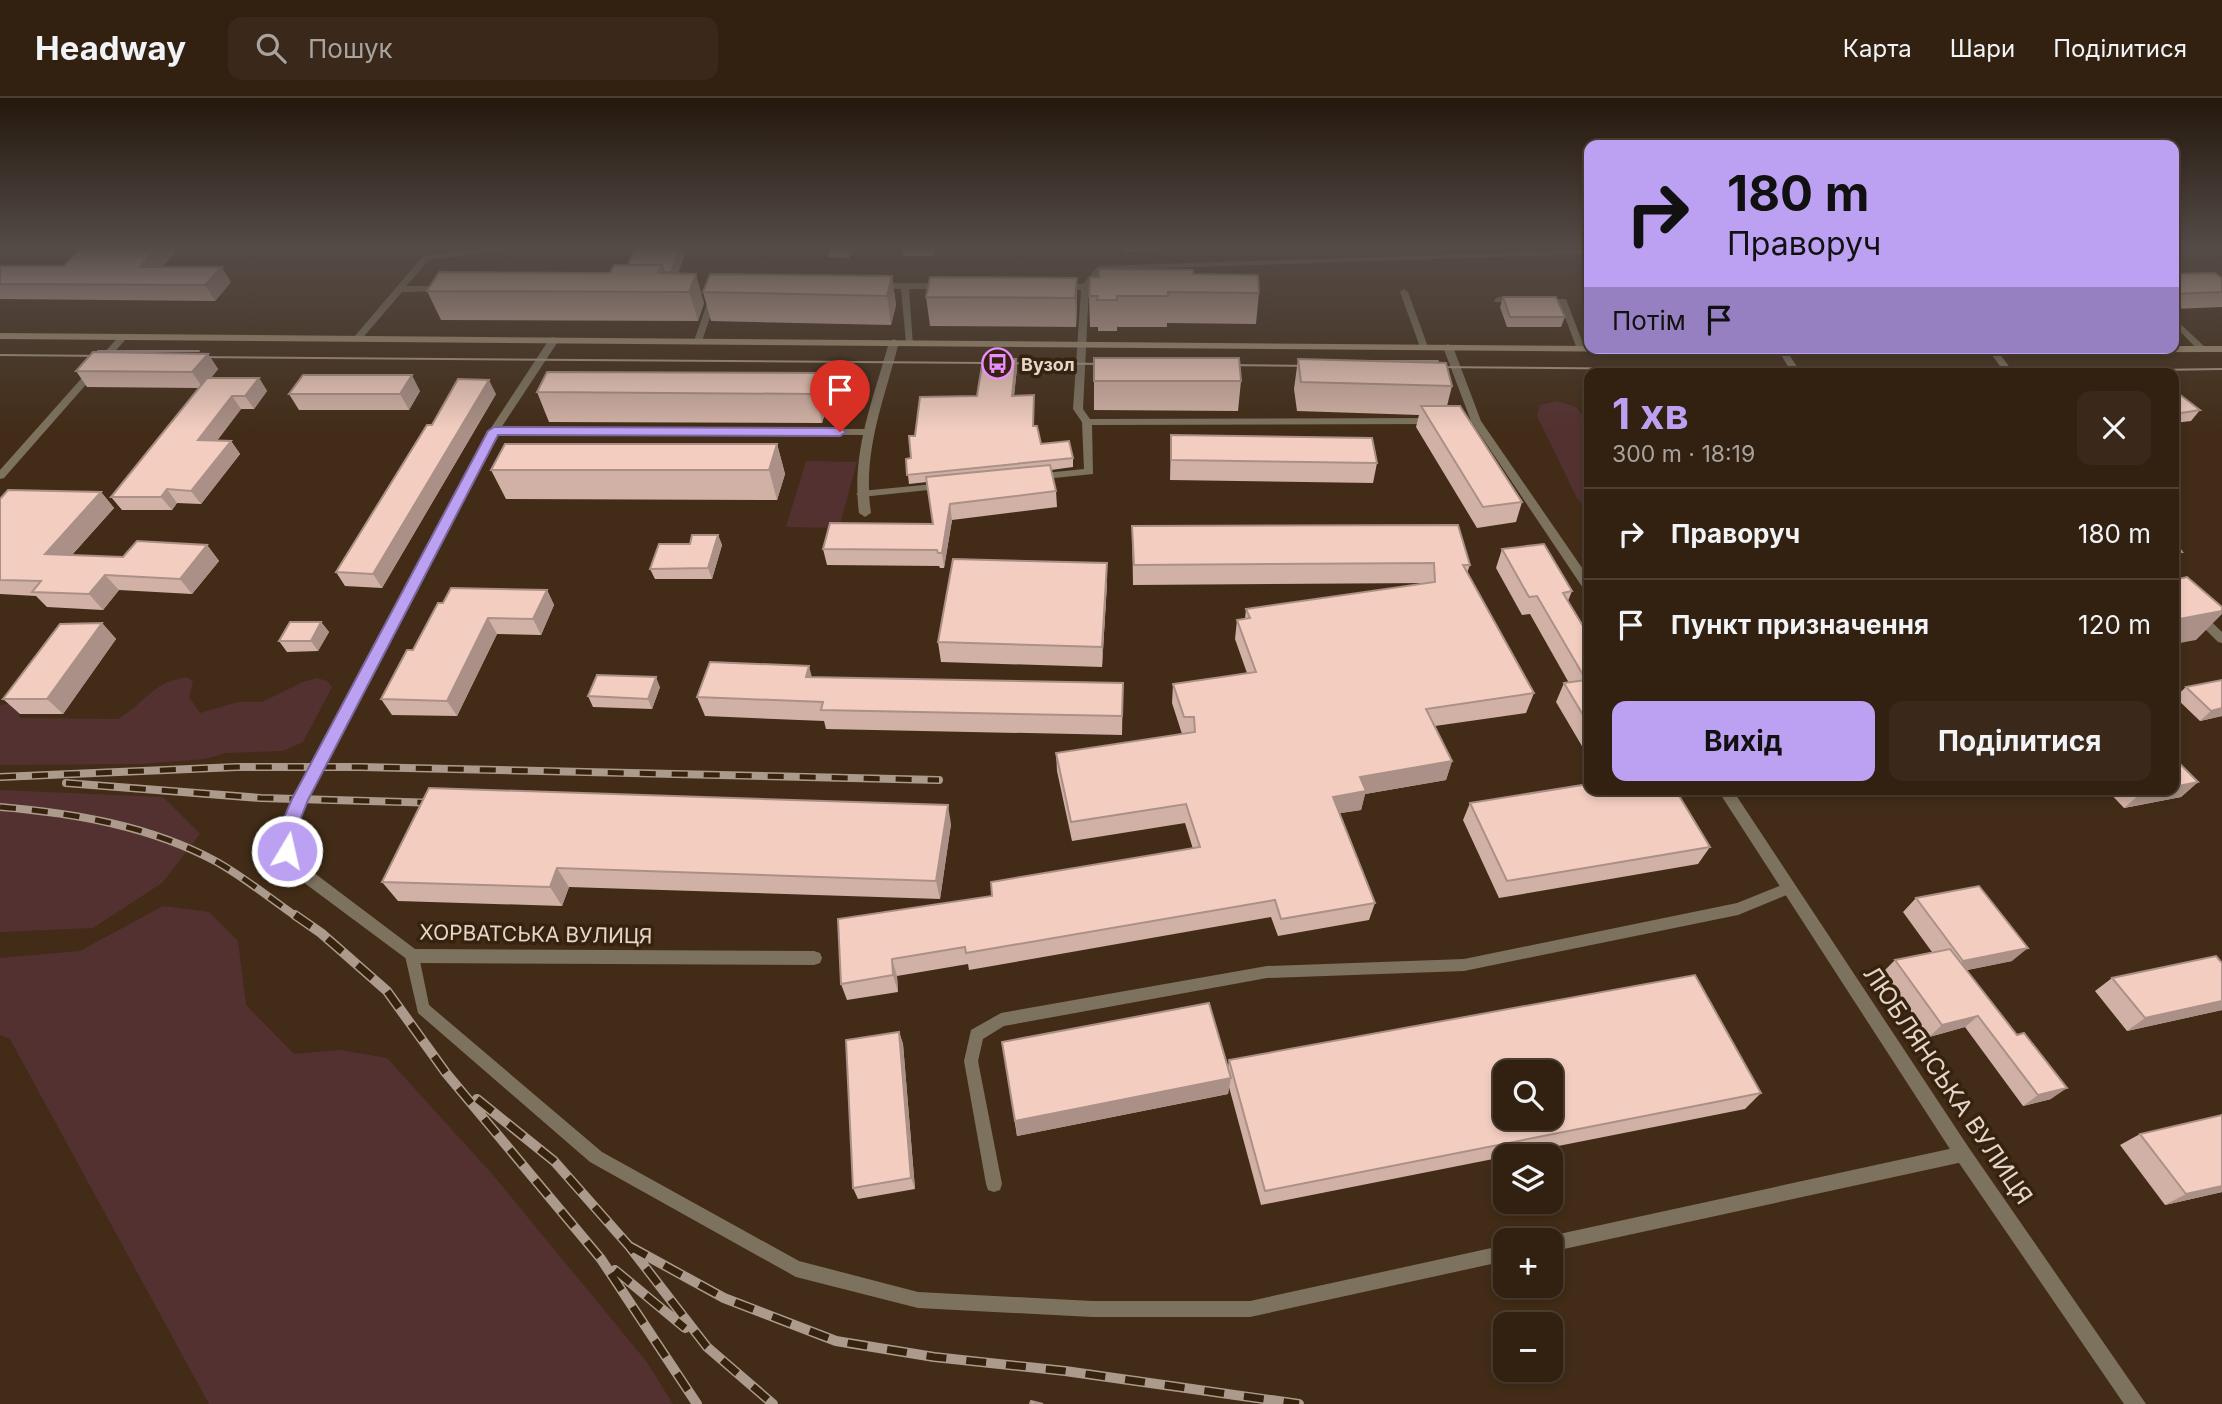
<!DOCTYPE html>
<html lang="uk">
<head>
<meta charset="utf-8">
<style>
	body { margin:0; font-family:Inter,sans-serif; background:#3a291a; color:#f1f3f6; height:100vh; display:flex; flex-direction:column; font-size:26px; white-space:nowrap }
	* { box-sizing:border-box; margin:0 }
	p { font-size:23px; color:#a8a39f }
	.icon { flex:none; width:38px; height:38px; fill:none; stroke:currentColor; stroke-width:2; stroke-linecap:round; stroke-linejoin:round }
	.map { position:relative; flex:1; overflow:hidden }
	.side { position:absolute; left:1584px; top:270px; width:595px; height:427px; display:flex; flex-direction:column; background:#322111; border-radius:14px; box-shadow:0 4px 10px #0003,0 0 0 2px #4d3e31 }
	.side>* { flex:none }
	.hud { position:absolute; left:1584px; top:42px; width:595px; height:214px; border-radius:14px; box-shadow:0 4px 10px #0003,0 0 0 2px #4d3e31; background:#bca0f2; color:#111; overflow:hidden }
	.fabs { position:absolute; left:1493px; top:962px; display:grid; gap:14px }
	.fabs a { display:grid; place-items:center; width:70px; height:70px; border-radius:14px; background:#322111; box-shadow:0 4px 10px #0003,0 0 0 2px #4d3e31; font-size:35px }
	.pin { position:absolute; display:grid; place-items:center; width:60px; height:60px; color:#fff; margin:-72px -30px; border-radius:50% 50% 50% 0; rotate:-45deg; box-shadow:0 0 7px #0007 }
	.pin .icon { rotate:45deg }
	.me { position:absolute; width:77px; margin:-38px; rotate:9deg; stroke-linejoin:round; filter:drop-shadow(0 0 5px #0008) }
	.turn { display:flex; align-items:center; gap:24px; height:147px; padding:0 28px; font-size:32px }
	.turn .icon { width:91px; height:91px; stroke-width:2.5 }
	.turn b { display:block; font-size:49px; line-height:60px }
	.then { display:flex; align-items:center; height:66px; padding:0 28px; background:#0003; gap:14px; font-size:26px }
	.round { display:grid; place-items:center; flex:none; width:74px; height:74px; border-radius:14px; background:#3a291a }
	.summary { display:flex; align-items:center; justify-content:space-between; height:119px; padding:0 28px }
	h1 { font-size:42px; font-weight:700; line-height:52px; color:#bca0f2 }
	.action { display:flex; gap:14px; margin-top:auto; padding:14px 28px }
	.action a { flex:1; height:80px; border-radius:14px; background:#bca0f2; color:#111; font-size:28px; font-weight:700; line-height:80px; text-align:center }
	.action a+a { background:#3a291a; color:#f1f3f6 }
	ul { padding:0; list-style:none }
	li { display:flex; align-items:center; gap:21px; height:91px; padding:0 28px; border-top:2px solid #4d3e31 }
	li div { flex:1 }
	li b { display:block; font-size:26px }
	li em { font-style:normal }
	header { display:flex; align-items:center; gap:42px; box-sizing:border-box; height:98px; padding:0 35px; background:#322111; border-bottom:2px solid #4d3e31 }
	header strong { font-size:33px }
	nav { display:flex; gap:38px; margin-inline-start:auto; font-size:24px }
	.search { width:490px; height:63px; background:#3a291a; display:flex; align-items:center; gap:18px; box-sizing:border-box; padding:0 24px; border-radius:14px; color:#a8a39f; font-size:26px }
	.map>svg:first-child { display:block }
</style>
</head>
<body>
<header>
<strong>Headway</strong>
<div class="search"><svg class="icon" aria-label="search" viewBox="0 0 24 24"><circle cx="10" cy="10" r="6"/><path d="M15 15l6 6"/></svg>Пошук</div>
<nav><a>Карта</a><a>Шари</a><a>Поділитися</a></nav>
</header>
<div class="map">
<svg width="2222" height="1306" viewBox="0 0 2222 1306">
	<rect width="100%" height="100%" fill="#422c17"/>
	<!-- green -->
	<path fill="#533130" d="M1557,303L1576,309L1589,326V412L1578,402L1537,318L1540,307Z
		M806,363L857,364L839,430L786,429Z
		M186,579L193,583L189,599L200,615L238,604H262L303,584L317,580L327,583L332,589L303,644L283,653L226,655L205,661L141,666L0,667V607L16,605L20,620L118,621C145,605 150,586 186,579Z
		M0,692L163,699L200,736L162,785L93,830L0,834Z
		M163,808L209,814L238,843L246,907L294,956L340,952L387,960L493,1077L646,1263L673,1306H209L10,941L0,937V860L80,853Z"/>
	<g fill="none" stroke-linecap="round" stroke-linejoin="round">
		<!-- service -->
		<path fill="#7d725e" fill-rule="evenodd" d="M484,150H509L505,152L429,162L406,188H444L448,191L447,193L402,194L360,243H354V239L423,158Z
			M1589,152V156L1103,172L1089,189L1083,311L1090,321L1434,320L1439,323L1434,326L1092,327L1093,376L1035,382L1030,379L1035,376L1084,371L1082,324L1073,311L1081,192H1061L1057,189L1061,186H1083L1098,168Z
			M879,185H945L949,188L945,191H909L913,247L906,245L901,191L876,190L875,188Z
			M1404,191L1408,194L1428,249L1427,251L1420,249L1400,194Z
			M711,194L718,196L702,243L695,245L694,243Z
			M1498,199H1519L1523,202L1519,205L1495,204L1494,202Z
			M1538,201H1566L1585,251L1584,253L1577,251L1560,206H1541L1537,203Z
			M2174,220L2205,249V253H2199L2174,227Z
			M123,236L126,237V241L4,380L0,381V372L120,237Z
			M1779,250H1785L1801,275H1792L1778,252Z
			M1993,250L1996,251L2014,275H2005L1989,253Z
			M494,330L866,331L871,334L866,337L491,335L489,333Z
			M944,385L949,388L948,390L861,399L856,396L861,393Z
			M2180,496L2184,497L2222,534V545L2218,544L2178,504L2174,505V497Z
			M1789,784L1794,786L1796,790L1794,794L1738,817L1464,873L1267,880L1004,928L983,941L978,963L1002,1086L1000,1092L994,1094L988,1092L986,1086L964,963L971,932L1001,915L1267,868L1464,861L1737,805Z
			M412,852L417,854L419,858L429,907L602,1054L799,1163L918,1194L1092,1203H1250L1505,1147V1163L1250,1219H1092L918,1210L796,1179L590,1064L418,915L405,858L407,854Z
			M1963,1048L1969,1051L1971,1056L1969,1061L1963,1064L1550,1154V1143H1543L1550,1138Z"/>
		<!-- minor -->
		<path fill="#7d725e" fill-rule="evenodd" d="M554,239L559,242L499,333L324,669L296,727L295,752L309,771L415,851L814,853L820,855L822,860L820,865L814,867L412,865L299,781L280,753L282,727L312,665L489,333L550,240Z
			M894,241L899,244C884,303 862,353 871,415L865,419L859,415C851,353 873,303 889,244Z
			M1448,246L1453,249L1481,323L1589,480V494L1585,493L1471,323L1443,249Z
			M1717,691H1732L1969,1050L2146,1306H2124L1957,1062Z"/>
		<!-- secondary -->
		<path fill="#a89677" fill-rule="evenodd" d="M0,235L1589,248V250H2174V248H2222V254L1767,255L0,241Z"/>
		<!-- tram -->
		<path stroke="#ac9b8c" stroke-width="2" d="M98,253H199
			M0,257L108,258
			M189,259L1113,266
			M1358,263H1438
			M1221,267L1316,268
			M1428,269L2009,274L2222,271"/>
		<defs>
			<path id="rail-far1" d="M0,679L237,669H361L939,682
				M66,685L261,700L440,705
				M0,709C74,715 151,728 217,764C245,780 271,801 297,819"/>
			<path id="rail" d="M295,817L321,835L387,893L446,975L601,1161L697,1306
				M477,1001L554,1063L629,1148L707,1249L773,1306
				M629,1148L724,1200L836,1243L934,1259L1065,1273L1299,1306
				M615,1172L685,1230"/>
		</defs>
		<!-- rail-far1 casing -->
		<use href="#rail-far1" stroke="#ac9b8c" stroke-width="8"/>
		<!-- rail casing -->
		<use href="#rail" stroke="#ac9b8c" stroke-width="10"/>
		<!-- rail-far1 -->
		<use href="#rail-far1" stroke="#37220d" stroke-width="5" stroke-dasharray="16" stroke-linecap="butt"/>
		<!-- rail -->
		<use href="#rail" stroke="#37220d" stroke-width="7" stroke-dasharray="20" stroke-linecap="butt"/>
	</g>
	<!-- wall -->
	<path fill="#d1b1a5" d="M828,150H854L849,160L829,159Z
		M902,150H935L934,158H903Z
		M1123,150H1158V153L1124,154Z
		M685,156L678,175L704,205L698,223L441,222L427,193L610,175L628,167Z
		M0,168L163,169L231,184L215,203L0,201Z
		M1193,176L1259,195L1256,226L1167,225V229H1117V233H1098V229H1090L1089,198Z
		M2174,176L2222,180V209L2174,211Z
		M892,178L896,207L891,227L711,223L703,194Z
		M1077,180V209L1076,229L930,228L926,199Z
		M1503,199L1565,219L1561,229H1507L1500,209Z
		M208,256L218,271L211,280H259L267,293L254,311H241L217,342L231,343L240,356L201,406L177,405L172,412H122L111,399L199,290L87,289L76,273Z
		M1016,261L1017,270L1014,298L1034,297V328L1041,346L1073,360V369L1051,372L1056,393L1057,409L952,422L944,470H940L939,468L827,467L823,451L933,426L927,384L909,386L906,361L911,360Z
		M1298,261L1452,288L1447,308L1522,404L1516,424L1477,430L1416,329L1419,317L1297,313L1294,291Z
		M821,275L828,305L822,325L549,324L537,294Z
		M1094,283H1241L1238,313L1094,312Z
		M420,293L409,312H299L289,296Z
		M2174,293L2200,312L2191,323L2174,325Z
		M496,296L382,490L345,488L336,474L432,327Z
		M1171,337L1377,365L1373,385L1170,382Z
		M777,346L785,376L777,402L506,401L491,372Z
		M101,394L114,410L72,457L123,459L207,447L219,463L192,496L119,492L103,512L47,509L36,498L0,496V401Z
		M1132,428L1470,467L1467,475L1534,595L1526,615L1435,628L1452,663L1446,682L1365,696L1361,712L1340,715L1375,805L1369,822L1278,838L1271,819L969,872L968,866L897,878L898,894L847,902L841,886L992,798L1193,751L1185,725L1072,743L1057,673L1056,655L1182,636L1172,605L1173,586L1247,575L1235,541L1237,522L1245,521L1246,511L1429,485L1133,487Z
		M718,437L722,447L712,481H655L650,471Z
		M2174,443L2182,454L2174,464Z
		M1502,451L1572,493L1568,503L1589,538V660L1556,604L1564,585H1569L1530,516L1522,517L1496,470Z
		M1107,485L1102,569L941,564L938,544Z
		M547,492L554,507L541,537L497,536L457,618L392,617L381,601L443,505Z
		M321,524L329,534L318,553L287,554L279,543Z
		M102,525L116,541L63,616H20L3,601Z
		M812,579L1123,585L1122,637L826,631L824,623L705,618L697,599Z
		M660,589L652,611L593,609L588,598Z
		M2186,589L2222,618L2200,623L2175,599Z
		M2198,684L2181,699L2124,710L2106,691H2174Z
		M1470,705L1710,749L1698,766L1499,800L1463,722Z
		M951,726L940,801L569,789L562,808L398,803L382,784Z
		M1916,800L2012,863L1967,872L2051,1001L2023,1008L1965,929L1929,939L1883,874L1895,862L1932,854L1903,814Z
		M2112,880L2222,912L2127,933L2095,893Z
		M899,934L903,946L915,1091L858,1101L853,1090Z
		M1002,944L1228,969L1229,962L1761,995L1745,1011L1261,1107L1229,989L1228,996L1017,1038Z
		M2140,1036L2222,1094L2165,1107L2120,1047Z"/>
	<!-- shaded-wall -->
	<path fill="#aa9086" d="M156,150H179L150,184L140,169Z
		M680,150H683L685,156L675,185L671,174Z
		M847,150H854L849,160Z
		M222,169L231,184L215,203L205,187Z
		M696,176L704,205L698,223L689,194Z
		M892,178L896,207L891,227L887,198Z
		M1077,180V209L1076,229L1075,200Z
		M208,256L218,271L203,290L192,274Z
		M1016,261L1017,270L1013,307L1012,298Z
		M821,275L828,305L822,325L816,296Z
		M412,277L420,293L409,312L400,296Z
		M259,280L267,293L254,311L245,298Z
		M489,282L496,296L382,490L373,476Z
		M232,298L241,311L208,355L198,342Z
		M231,343L240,356L201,406L191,393Z
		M777,346L785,376L777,402L769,372Z
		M167,391L177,405L172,412L161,399Z
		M101,394L114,410L59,471L45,456Z
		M950,406L952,422L944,470L942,455Z
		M718,437L722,447L712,481L708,470Z
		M207,447L219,463L192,496L180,481Z
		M1107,465V485L1102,569V549Z
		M105,477L119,492L103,512L89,496Z
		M547,492L554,507L541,537L533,521Z
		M2222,513V516L2196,542L2174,546V522Z
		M488,520L497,536L457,618L447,603Z
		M321,524L329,534L318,553L311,543Z
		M102,525L116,541L63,616L47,601Z
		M809,568L814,587L806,579Z
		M656,579L660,589L652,611L648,601Z
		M2222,610V618L2200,623L2211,613Z
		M1452,663L1446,682L1365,696L1361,712L1329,717L1333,699L1360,679Z
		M2198,684L2181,699L2124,710L2140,696L2162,691H2174V689Z
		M948,707L951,726L940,801L936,783Z
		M557,770L569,789L562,808L550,789Z
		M2028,850L2012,863L1948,876L1963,863Z
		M892,861L897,878L898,894L893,877Z
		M2222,903V912L2127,933L2145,920Z
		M1978,918L1965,929L1929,939L1942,927Z
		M899,934L903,946L915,1091L911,1080Z
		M1231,980L1228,996L1017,1038L1015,1023Z
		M2067,990L2051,1001L2023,1008L2038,997Z
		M2222,1088V1094L2165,1107L2186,1096Z"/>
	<!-- building -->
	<path fill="#f3cec0" stroke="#aa9086" stroke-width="2" fill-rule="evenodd" d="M81,150H156L140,169H222L205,187L0,186V168H64Z
		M635,150H680L671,174H664L662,167H628Z
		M614,167H662L658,175L696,176L689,194L427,193L439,174L610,175Z
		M1099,171L1193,172V176L1258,177L1259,195L1168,194V198H1117V202H1097L1098,198H1089L1090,179H1099Z
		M2215,175L2222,180V194L2174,196V176Z
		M710,176L892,178L887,198L703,194Z
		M930,179L1077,180L1075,200L926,199Z
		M1503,199H1556L1565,219H1510Z
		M93,254L208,256L192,274L76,273Z
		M1094,260H1239L1241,283H1094Z
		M983,261H1016L1012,298L1034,297L1033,328H1037L1041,346L1069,343L1073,360L907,377L906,361L911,360L909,338H915L920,299L977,298Z
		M1298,261L1446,265L1452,288L1301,284Z
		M547,274L821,275L816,296L537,294Z
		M303,277H412L400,296H289Z
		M207,280H259L245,298H232L198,342L231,343L191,393L167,391L161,399H111Z
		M458,281L489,282L373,476L336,474L427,327H432Z
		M2174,293H2175L2200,312L2174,316Z
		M1421,308H1460L1522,404L1483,409Z
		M1171,337L1372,340L1377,365L1171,362Z
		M505,346H777L769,372H491Z
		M1050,367L1056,393L950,406L942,455H938L937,452L823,451L830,425L933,426L926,379Z
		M8,392L101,394L45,456L123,459L137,443L207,447L180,481L105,477L89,496L32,494L41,483L0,482V401Z
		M1458,427L1470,467H1463L1534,595L1426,611L1452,663L1360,679L1366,693L1333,699L1375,805L1281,821L1275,802L966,855L965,849L892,861L893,877L841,886L838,821L992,798L991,784L1200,749L1186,706L1071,724L1056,655L1195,634L1194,619H1184L1173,586L1256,574L1237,522L1250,520L1246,511L1435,484L1434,465L1134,467L1132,428Z
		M692,437H718L708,470L650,471L659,446H690Z
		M2174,443L2182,454H2174Z
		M1544,446L1572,493L1563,495L1589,538V627L1564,585L1586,582L1537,498L1529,499L1502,451Z
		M953,461L1107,465L1102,549L938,544Z
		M2187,479L2222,509V513L2174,522V482Z
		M451,490L547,492L533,521L488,520L447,603L381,601L407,552H413L438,505H443Z
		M290,524H321L311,543H279Z
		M102,525L47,601H3L60,526Z
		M710,564L809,568L806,579L1123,585L1122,618L821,612L823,604L697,599Z
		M597,577L656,579L648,601L588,598Z
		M2222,582V610L2211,613L2186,589Z
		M2174,660L2198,684L2174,689Z
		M1589,686V691H1675L1710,749L1507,783L1470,705Z
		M429,690L948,707L936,783L557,770L550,789L382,784Z
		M2136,691H2162L2140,696Z
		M1979,788L2028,850L1963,863L1916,800Z
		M1950,851L2017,937L2024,935L2067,990L2038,997L1978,918L1942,927L1895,862Z
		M2216,858L2222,865V903L2145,920L2112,880Z
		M1695,877L1761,995L1265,1093L1229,962ZM1505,975H1550V1020H1505Z
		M1209,905L1231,980L1015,1023L1002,944Z
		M899,934L911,1080L853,1090L846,942Z
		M2222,1017V1088L2186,1096L2140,1036Z
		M1031,1303L1043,1306H1030Z"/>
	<!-- sky -->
	<linearGradient id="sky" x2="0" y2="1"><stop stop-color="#24180d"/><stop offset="0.45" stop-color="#544b47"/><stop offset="1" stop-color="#544b47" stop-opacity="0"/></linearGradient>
	<rect width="2222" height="333" fill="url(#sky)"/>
	<!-- route -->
	<path fill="#bca0f2" stroke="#7a689d" stroke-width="2" d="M494,329L840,330L846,334L840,338L498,337L308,702L298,727L293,758H281C273,741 285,718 292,701L488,333Z"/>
	<!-- icons -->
	<defs>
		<symbol id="bus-ring" viewBox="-11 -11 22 22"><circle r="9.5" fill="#37220d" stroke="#ea8dfd" stroke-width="1.5"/><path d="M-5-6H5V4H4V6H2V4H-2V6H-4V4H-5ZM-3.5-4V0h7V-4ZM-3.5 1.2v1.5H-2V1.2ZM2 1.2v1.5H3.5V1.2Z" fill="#ea8dfd"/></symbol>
	</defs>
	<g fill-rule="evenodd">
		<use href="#bus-ring" x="980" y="248" width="35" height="35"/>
	</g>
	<g text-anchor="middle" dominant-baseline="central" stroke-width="7" stroke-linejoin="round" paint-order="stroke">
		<!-- far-poi labels -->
		<g font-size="18" font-weight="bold" fill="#e5d6ca" stroke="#37220d" text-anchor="start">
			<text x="1021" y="266">Вузол</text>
		</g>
		<!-- street labels -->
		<g font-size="21" fill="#e5d6ca" stroke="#37220d">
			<text transform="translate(536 836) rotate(1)">ХОРВАТСЬКА ВУЛИЦЯ</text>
		</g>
		<!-- near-street labels -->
		<g font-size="24" fill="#e5d6ca" stroke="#37220d">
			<text transform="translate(1948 987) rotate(56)">ЛЮБЛЯНСЬКА ВУЛИЦЯ</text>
		</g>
	</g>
</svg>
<div class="fabs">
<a><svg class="icon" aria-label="search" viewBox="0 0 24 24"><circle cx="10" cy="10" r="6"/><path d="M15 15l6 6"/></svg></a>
<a><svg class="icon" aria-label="layers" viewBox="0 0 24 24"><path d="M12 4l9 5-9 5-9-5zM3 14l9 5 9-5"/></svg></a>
<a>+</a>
<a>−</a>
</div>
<div class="pin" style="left:840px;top:334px;background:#d93025"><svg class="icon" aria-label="arrive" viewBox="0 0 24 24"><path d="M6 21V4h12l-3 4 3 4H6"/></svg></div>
<svg class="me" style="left:287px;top:753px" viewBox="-20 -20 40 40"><circle r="17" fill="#bca0f2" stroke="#fff" stroke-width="3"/><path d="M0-11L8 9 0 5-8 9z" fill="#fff"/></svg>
<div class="hud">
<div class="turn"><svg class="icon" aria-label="right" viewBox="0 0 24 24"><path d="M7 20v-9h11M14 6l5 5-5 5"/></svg><div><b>180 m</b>Праворуч</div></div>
<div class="then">Потім<svg class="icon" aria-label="arrive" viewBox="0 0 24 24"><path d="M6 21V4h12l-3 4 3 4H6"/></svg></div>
</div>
<section class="side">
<div class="summary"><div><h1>1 хв</h1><p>300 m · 18:19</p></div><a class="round"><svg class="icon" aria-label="close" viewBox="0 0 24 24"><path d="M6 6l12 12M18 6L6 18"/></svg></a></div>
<ul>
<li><svg class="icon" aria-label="right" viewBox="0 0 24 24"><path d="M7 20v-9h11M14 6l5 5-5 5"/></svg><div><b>Праворуч</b></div><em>180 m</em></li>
<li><svg class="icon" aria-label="arrive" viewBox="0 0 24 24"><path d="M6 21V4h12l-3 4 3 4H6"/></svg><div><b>Пункт призначення</b></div><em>120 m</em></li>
</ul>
<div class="action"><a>Вихід</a><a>Поділитися</a></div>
</section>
</div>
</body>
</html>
